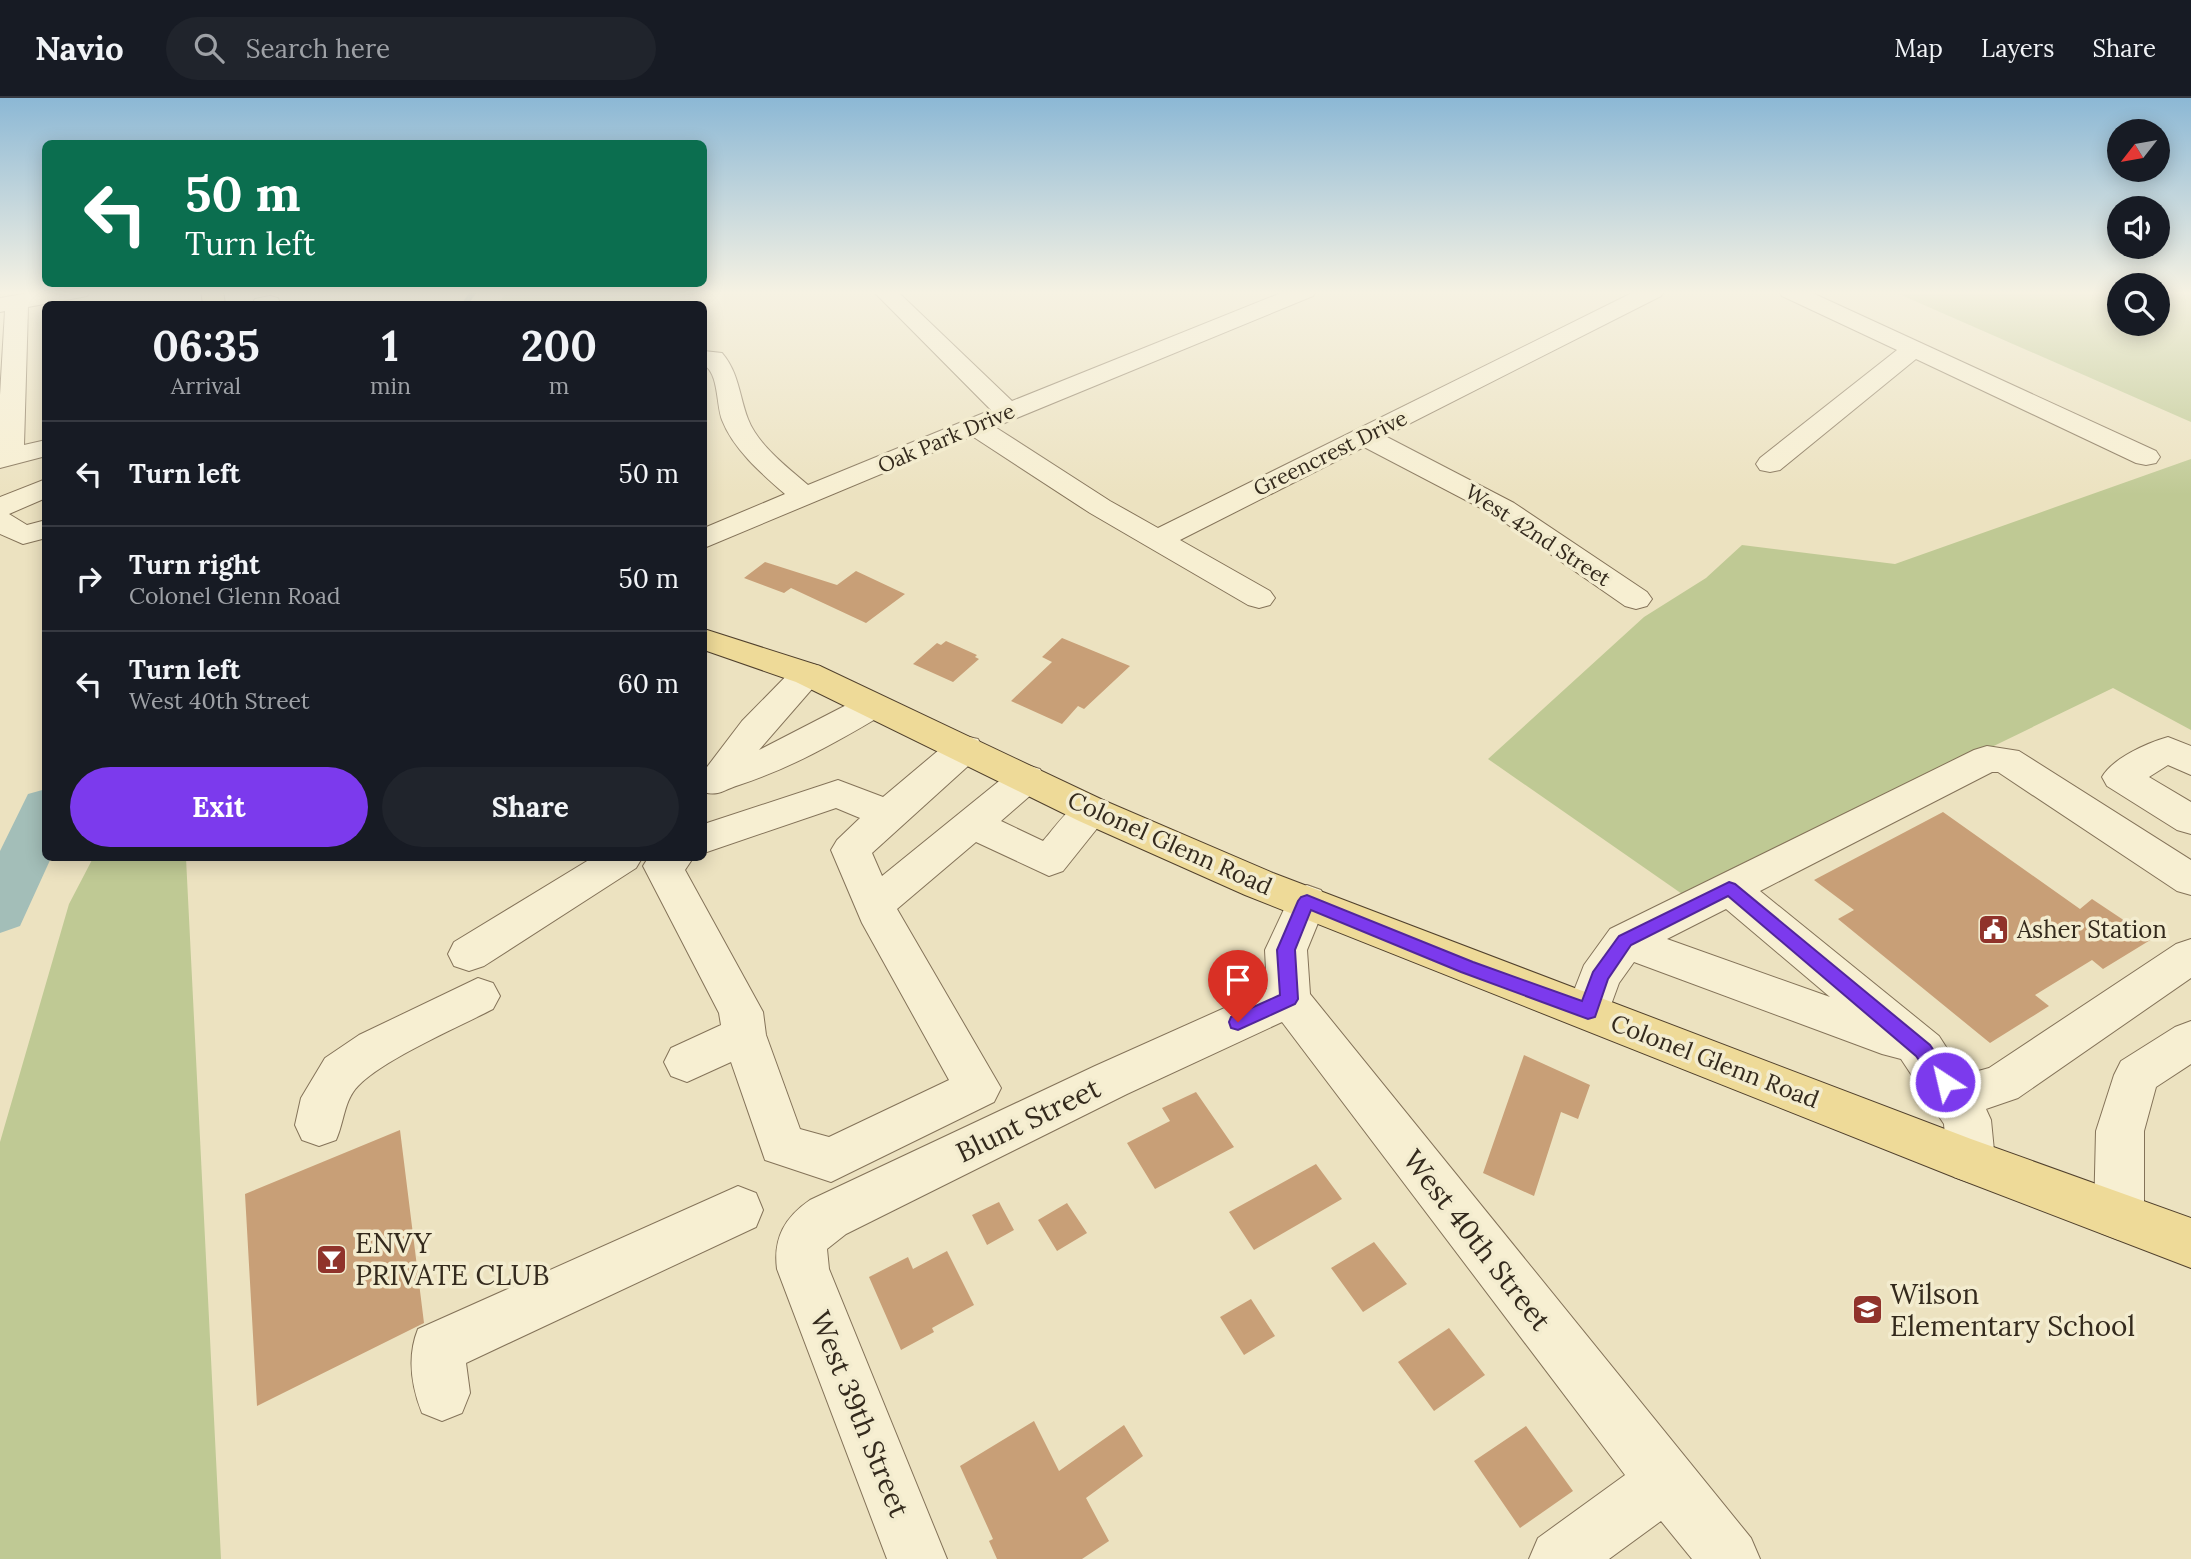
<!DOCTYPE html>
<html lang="en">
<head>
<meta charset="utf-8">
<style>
	body { margin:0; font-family:Lora,serif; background:#20242c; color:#f1f3f6; height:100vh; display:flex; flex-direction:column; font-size:26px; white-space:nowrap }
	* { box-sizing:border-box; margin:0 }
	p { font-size:23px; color:#9ea1a6 }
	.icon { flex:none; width:38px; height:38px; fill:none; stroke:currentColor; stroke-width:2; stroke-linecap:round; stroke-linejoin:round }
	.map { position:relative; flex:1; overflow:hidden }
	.details { position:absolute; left:42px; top:203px; width:665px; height:560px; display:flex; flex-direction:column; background:#171b24; border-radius:10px; box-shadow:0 4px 18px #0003 }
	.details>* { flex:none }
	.banner { position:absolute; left:42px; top:42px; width:665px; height:147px; border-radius:10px; box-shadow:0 4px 18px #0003; background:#0b6e4f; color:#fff; overflow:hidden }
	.needle { width:46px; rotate:239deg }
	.tools { position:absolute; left:2107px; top:21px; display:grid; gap:14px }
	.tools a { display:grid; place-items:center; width:63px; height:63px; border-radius:50%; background:#171b24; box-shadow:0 4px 18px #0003; font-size:35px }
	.pin { position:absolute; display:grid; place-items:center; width:60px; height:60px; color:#fff; margin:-72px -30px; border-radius:50% 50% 50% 0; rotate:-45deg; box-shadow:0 0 7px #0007 }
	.pin .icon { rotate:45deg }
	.me { position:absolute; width:77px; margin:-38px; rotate:325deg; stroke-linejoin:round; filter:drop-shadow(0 0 5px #0008) }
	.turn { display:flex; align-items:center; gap:24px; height:147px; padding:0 28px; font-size:32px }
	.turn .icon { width:91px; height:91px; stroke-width:2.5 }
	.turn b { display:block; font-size:49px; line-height:60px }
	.eta { display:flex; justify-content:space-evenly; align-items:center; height:119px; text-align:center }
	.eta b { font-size:42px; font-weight:700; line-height:49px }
	.button { display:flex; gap:14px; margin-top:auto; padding:14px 28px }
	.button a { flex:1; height:80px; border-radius:42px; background:#7c3aed; color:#fff; font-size:28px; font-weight:700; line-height:80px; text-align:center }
	.button a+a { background:#20242c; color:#f1f3f6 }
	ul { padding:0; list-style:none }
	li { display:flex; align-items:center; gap:21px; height:105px; padding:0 28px; border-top:2px solid #363941 }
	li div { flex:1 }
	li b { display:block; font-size:26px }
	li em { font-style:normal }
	header { display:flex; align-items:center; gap:42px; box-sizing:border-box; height:98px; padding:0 35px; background:#171b24; border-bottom:2px solid #363941 }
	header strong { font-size:33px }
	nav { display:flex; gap:38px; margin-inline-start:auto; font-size:24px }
	.search { width:490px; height:63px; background:#20242c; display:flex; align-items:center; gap:18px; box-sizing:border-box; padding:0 24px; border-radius:38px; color:#9ea1a6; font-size:26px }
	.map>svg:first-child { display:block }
</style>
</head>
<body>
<header>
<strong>Navio</strong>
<div class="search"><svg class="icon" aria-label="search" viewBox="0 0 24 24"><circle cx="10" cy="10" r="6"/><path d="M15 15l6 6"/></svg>Search here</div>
<nav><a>Map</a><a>Layers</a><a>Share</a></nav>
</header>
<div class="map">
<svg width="2191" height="1461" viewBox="0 0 2191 1461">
	<rect width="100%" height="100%" fill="#ece2c0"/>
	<!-- green -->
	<path fill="#bfc994" d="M507,193H680L665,206H498Z
		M1892,193H2119V226H2158V193H2191V324Z
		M2191,361V632L2113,590L1685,798L1488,661L1644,519L1706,480L1742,447L1895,466Z
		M93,760H186L221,1461H0V1044L69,806Z"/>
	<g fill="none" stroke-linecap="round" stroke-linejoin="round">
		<!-- stream -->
		<path stroke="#6a8b85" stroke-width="6" d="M465,206L474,193"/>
		<!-- river -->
		<path fill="#a3beb8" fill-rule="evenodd" d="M46,691V760H51L20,828L0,835V753L28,696Z"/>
	</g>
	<!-- building -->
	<path fill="#c89f77" d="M765,464L837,487L856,473L905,496L866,525L791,490L784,495L744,480Z
		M1062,540L1130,568L1084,611L1078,608L1062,626L1011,603L1052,564L1042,559Z
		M946,543L977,557L975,559L979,561L953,584L913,566L937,545L941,547Z
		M1943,714L2080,811L2092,801L2152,841L2103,871L2092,862L2035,897L2049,908L1990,945L1838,821L1854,812L1814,782Z
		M1524,957L1590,987L1578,1021L1561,1014L1534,1098L1483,1075Z
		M1196,994L1234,1049L1155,1091L1127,1045L1170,1023L1162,1010Z
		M400,1032L424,1225L257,1308L245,1096Z
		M1316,1066L1342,1101L1254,1152L1229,1114Z
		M999,1104L1014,1132L987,1147L972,1117Z
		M1067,1105L1087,1135L1057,1153L1038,1122Z
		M1374,1144L1407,1186L1363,1214L1331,1170Z
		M947,1153L974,1207L932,1230L934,1234L901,1252L869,1179L908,1159L913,1171Z
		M1251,1201L1275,1238L1244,1257L1220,1219Z
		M1449,1230L1485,1277L1434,1313L1398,1264Z
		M1034,1323L1059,1373L1124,1327L1143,1358L1086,1400L1109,1443L1082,1461H997L989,1443L993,1441L960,1368Z
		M1526,1328L1573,1393L1520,1430L1474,1363Z"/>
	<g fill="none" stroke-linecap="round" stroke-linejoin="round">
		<defs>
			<path id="minor" d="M41,193H90L87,198L28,209L24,347L46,342V358L0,370V297L5,213L0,214V200Z
				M873,193H897L1012,303L1286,193H1316L1313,198L995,329L1110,403L1158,430L1636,193H1664L1661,198L1385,338L1514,405L1647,494L1652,501L1647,508L1636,511L1625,508L1494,417L1364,349L1180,442L1270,493L1275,500L1270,507L1259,510L1248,507L1090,415L972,338L704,450V430L785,396C762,376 733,351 722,322C716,306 719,276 704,267V253L722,255C739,275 739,297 748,321C758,347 787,369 808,387L991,312Z
				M1779,193H1808L2156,353L2160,359L2156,365L2146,367L2136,365L1916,261L1780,372L1770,374L1760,372L1756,366L1760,360L1897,252L1782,198Z
				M270,198L278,200L280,206H252L255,201Z
				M46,381V400L9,416L27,427L46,422V440L23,446L0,436V399Z
				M808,565L820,568L825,576L759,652L860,600L872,596L884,600L889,608L884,616C837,644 791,670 739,687C725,691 718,699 704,694V673L742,623L796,568Z
				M965,638L978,641L983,650L978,659L872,755L882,778L1014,671L1027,667L1040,671L1045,680L1040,689L1001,723L1043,743C1061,723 1076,694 1105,703L1111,713L1063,773L1049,778L976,744L897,811L1001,990L994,1004L831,1084L765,1062L731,964L687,984L671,978L664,964L671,950L721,927L719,915L643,768L648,760H693L685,772L763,914L766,937L800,1031L829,1039L949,982L862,825L831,752L837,742L860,720L836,710L704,755V726L838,682L883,699L952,641Z
				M2168,639L2191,648V677L2168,667L2149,679L2191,704V736L2177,732L2107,688L2102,679C2113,660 2147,645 2168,639Z
				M1987,648L2019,653L2191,762V797L2177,793L1998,674H1992L1760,793L1939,938L1964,977L1989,970L2176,846L2191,841V880L2018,1000L1986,1011L1991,1022L1995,1063L1988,1079L1971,1085L1954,1079L1947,1063L1944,1026L1901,961L1882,956L1634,864L1619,885L1604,926L1588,931L1572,926L1566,913L1584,867L1610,831L1974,652ZM1726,811L1830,899L1667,841Z
				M592,760H642L636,770L484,868L469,873L454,868L448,856L454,844Z
				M1307,787L1321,792L1327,803L1307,852L1310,896L1751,1440L1760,1461H1692L1661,1423L1609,1461H1529L1538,1440L1625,1377L1282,924L1127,996L846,1136L827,1151L829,1171L947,1461H887L777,1171C773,1140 785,1119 810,1102L1095,968L1267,891L1265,852L1293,792Z
				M478,880L493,885L500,898L493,911C457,930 384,961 358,988C344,1002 344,1025 336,1042L319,1048L302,1042L295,1027L301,1000L325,960L359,937Z
				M2191,923V966L2156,989L2144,1033V1118L2137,1135L2119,1142L2101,1135L2094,1118L2096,1033L2114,977L2121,963L2175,929Z
				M738,1088L756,1095L763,1112L756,1129L466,1265L470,1295L462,1315L442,1323L422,1315C411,1287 407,1258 418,1231Z"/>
			<path id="major" d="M201,193H223L225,206H203Z
				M704,531L820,568L1105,703L1273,775L1971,1041L2191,1120V1170L1954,1079L1245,797L1079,723L796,584L704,552Z"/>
		</defs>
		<!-- minor casing -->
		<use href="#minor" stroke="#847359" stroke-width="2"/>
		<!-- major casing -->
		<use href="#major" stroke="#51412d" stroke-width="2"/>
		<!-- minor -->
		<use href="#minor" fill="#f7efd2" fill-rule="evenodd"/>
		<!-- major -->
		<use href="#major" fill="#eeda98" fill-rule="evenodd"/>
	</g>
	<!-- sky -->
	<linearGradient id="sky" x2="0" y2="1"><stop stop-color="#8cb8d5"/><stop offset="0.49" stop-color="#f6f2e3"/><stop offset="1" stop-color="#f6f2e3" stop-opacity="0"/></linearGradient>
	<rect width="2191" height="397" fill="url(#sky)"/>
	<!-- route -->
	<path fill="#7c3aed" stroke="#51269a" stroke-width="2" d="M1729,784L1735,786L1930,947L1955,984L1952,990C1935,996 1925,970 1916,958L1728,798L1631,847L1608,881L1595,919L1588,921L1461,874L1311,812L1295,852L1298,901L1295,906L1238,932L1231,930L1229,924L1231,919L1280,897L1277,852L1298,803L1301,799L1307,797L1473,864L1582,903L1593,874L1619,838Z"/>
	<!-- icons -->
	<defs>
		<symbol id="civic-square" viewBox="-11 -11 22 22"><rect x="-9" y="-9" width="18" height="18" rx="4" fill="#90332b" stroke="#f3eccf"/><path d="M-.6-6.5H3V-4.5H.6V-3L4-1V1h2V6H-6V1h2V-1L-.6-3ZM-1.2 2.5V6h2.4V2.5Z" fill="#fff"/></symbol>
		<symbol id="bar-square" viewBox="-11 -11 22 22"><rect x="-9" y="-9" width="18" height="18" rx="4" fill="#90332b" stroke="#f3eccf"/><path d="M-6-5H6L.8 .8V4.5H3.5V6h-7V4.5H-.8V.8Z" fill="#fff"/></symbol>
		<symbol id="school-square" viewBox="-11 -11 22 22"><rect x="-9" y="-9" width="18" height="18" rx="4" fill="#90332b" stroke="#f3eccf"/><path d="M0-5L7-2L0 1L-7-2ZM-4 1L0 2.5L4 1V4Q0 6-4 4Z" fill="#fff"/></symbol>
	</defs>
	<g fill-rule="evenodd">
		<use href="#civic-square" x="1976" y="814" width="35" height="35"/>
		<use href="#bar-square" x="314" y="1144" width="35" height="35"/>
		<use href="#school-square" x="1850" y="1194" width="35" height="35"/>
	</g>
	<g text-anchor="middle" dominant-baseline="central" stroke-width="7" stroke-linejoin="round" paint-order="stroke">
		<!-- far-street labels -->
		<g font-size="21" fill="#342a1d" stroke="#f3eccf">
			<text transform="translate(946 340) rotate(-23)">Oak Park Drive</text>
			<text transform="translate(1330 355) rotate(-26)">Greencrest Drive</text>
			<text transform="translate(1538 437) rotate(33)">West 42nd Street</text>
		</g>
		<!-- street labels -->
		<g font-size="24" fill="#342a1d" stroke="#f3eccf">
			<text transform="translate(1170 745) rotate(24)">Colonel Glenn Road</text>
			<text transform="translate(1715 963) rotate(21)">Colonel Glenn Road</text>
		</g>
		<!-- poi labels -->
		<g font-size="24" fill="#342a1d" stroke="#f3eccf" text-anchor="start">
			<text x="2017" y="831">Asher Station</text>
		</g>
		<!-- near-street labels -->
		<g font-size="28" fill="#342a1d" stroke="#f3eccf">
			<text transform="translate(1028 1022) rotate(-26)">Blunt Street</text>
			<text transform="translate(1477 1142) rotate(52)">West 40th Street</text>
			<text transform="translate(860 1316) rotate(68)">West 39th Street</text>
		</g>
		<!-- near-poi labels -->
		<g font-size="28" fill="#342a1d" stroke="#f3eccf" text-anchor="start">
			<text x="355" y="1145">ENVY<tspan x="355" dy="32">PRIVATE CLUB</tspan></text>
			<text x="1890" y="1196">Wilson<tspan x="1890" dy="32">Elementary School</tspan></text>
		</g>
	</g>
</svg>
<div class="tools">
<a><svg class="needle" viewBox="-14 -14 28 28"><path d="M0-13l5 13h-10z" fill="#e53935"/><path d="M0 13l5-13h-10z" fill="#9ea1a6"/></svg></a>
<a><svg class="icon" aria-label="sound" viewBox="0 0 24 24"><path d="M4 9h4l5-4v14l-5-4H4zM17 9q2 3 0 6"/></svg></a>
<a><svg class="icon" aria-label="search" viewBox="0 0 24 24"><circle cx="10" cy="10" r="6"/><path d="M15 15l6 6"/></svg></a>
</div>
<div class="pin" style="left:1238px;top:924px;background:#d93025"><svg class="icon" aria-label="arrive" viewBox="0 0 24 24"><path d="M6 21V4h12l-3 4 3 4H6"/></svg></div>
<svg class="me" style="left:1945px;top:984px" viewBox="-20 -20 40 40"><circle r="17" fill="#7c3aed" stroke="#fff" stroke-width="3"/><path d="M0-11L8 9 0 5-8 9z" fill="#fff"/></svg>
<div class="banner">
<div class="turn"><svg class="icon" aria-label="left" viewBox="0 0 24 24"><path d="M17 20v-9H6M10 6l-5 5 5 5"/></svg><div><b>50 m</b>Turn left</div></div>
</div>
<section class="details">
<div class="eta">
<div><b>06:35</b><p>Arrival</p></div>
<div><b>1</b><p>min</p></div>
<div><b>200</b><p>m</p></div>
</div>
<ul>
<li><svg class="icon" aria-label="left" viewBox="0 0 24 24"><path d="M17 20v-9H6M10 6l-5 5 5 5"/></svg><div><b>Turn left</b></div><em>50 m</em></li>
<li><svg class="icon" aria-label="right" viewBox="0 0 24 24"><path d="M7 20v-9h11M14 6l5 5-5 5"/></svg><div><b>Turn right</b><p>Colonel Glenn Road</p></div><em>50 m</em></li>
<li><svg class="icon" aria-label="left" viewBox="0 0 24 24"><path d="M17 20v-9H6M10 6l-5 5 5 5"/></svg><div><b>Turn left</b><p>West 40th Street</p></div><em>60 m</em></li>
</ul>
<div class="button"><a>Exit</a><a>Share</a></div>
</section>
</div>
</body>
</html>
